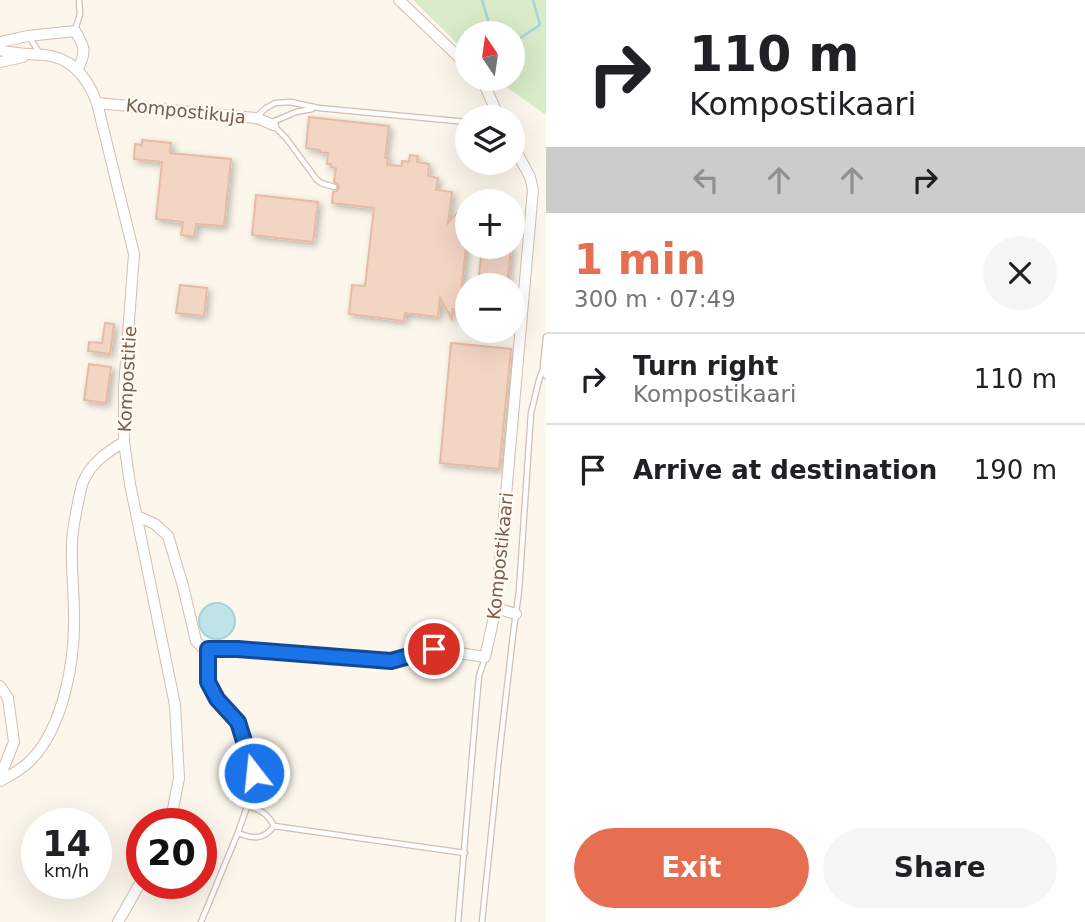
<!DOCTYPE html>
<html lang="en">
<head>
<meta charset="utf-8">
<style>
	body { margin:0; font-family:"DejaVu Sans",sans-serif; background:#f6f6f6; color:#202124; height:100vh; display:flex; flex-direction:column; font-size:26px; white-space:nowrap }
	* { box-sizing:border-box; margin:0 }
	p { font-size:23px; color:#757577 }
	.icon { flex:none; width:38px; height:38px; fill:none; stroke:currentColor; stroke-width:2; stroke-linecap:round; stroke-linejoin:round }
	.map { position:relative; flex:1; overflow:hidden }
	.drawer { display:flex; flex-direction:column; background:#fff; width:539px }
	.drawer>* { flex:none }
	.banner { background:#fff; color:#202124; overflow:hidden }
	.needle { width:46px; rotate:347deg }
	.controls { position:absolute; left:455px; top:21px; display:grid; gap:14px }
	.controls a { display:grid; place-items:center; width:70px; height:70px; border-radius:50%; background:#fff; box-shadow:0 7px 28px #0002; font-size:35px }
	.speed { position:absolute; left:21px; top:808px; display:flex; gap:14px; font-size:35px; font-weight:700; text-align:center }
	.speed>* { display:grid; place-content:center; width:91px; height:91px; border-radius:50%; background:#fff; box-shadow:0 7px 28px #0002; line-height:1 }
	.speed small { font-size:18px; font-weight:400 }
	.speed .limit { border:10px solid #d22; background:#fff; color:#111 }
	.pin { position:absolute; display:grid; place-items:center; width:60px; height:60px; color:#fff; margin:-30px; border:4px solid #fff; border-radius:50%; box-shadow:0 2px 7px #0007 }
	.me { position:absolute; width:77px; margin:-38px; rotate:344deg; stroke-linejoin:round; filter:drop-shadow(0 0 5px #0008) }
	.turn { display:flex; align-items:center; gap:24px; height:147px; padding:0 28px; font-size:32px }
	.turn .icon { width:91px; height:91px; stroke-width:2.5 }
	.turn b { display:block; font-size:49px; line-height:60px }
	.lanes { display:flex; align-items:center; height:66px; padding:0 28px; background:#0003; justify-content:center; gap:35px; direction:ltr }
	.lanes .off { opacity:.35 }
	.round { display:grid; place-items:center; flex:none; width:74px; height:74px; border-radius:37px; background:#f6f6f6 }
	.head { display:flex; align-items:center; justify-content:space-between; height:119px; padding:0 28px }
	h1 { font-size:42px; font-weight:600; line-height:52px; color:#e76f51 }
	.primary-button { display:flex; gap:14px; margin-top:auto; padding:14px 28px }
	.primary-button a { flex:1; height:80px; border-radius:42px; background:#e76f51; color:#fff; font-size:28px; font-weight:600; line-height:80px; text-align:center }
	.primary-button a+a { background:#f6f6f6; color:#202124 }
	ul { padding:0; list-style:none }
	li { display:flex; align-items:center; gap:21px; height:91px; padding:0 28px; border-top:2px solid #e0e0e0 }
	li div { flex:1 }
	li b { display:block; font-size:26px }
	li em { font-style:normal }
	main { display:flex; flex:1; min-height:0 }
	.map>svg:first-child { display:block }
</style>
</head>
<body>
<main>
<div class="map">
<svg width="546" height="922" viewBox="0 0 546 922">
	<defs>
		<filter id="shadow"><feDropShadow dx="3" dy="3" stdDeviation="3.5" flood-color="#0004"/></filter>
	</defs>
	<rect width="100%" height="100%" fill="#fdf6ec"/>
	<!-- green -->
	<path fill="#d8ecc9" d="M413,0H546V115L495,79H513V33H467V53Z"/>
	<!-- water -->
	<path fill="#bfe3e8" stroke="#a5d3da" stroke-width="2" d="M199 621a18 18 0 1 1 36 0a18 18 0 1 1-36 0Z"/>
	<g fill="none" stroke-linecap="round" stroke-linejoin="round">
		<!-- stream -->
		<path stroke="#a5d3da" stroke-width="2.5" d="M482,0L492,33
			M517,40L540,25L533,0"/>
	</g>
	<!-- building -->
	<path fill="#f3d5c3" stroke="#e6bba3" stroke-width="2" filter="url(#shadow)" d="M309,117L389,126L385,158H388L387,165L402,166V161L409,162L410,155L418,156L417,162L429,164L428,176L438,178L436,190L452,192L448,223L466,203L467,239L459,310L453,309L452,319L440,298L438,317L405,313L404,321L349,314L352,285L365,286L374,208L332,203L333,192L337,191L339,188L338,184L334,182L336,168L331,167V164H327L328,153L320,152V150L306,148Z
		M142,140L171,143L170,153L231,159L224,226L196,224L194,237L181,235L183,222L156,219L162,162L134,159L135,144L142,145Z
		M256,195L318,202L313,242L252,235Z
		M482,247H511L507,285H478Z
		M180,285L207,288L204,316L176,313Z
		M105,323L114,324L110,354L88,351L89,342L102,343Z
		M451,343L511,349L499,469L440,463Z
		M89,364L111,367L106,403L84,400Z"/>
	<g fill="none" stroke-linecap="round" stroke-linejoin="round">
		<defs>
			<path id="lane" d="M75,30L80,14L79,0
				M30,38L40,54
				M255,118L266,108L275,103L290,102L319,108L467,122
				M270,123L296,112L312,109
				M273,125L286,138L317,180L321,183L334,187
				M546,337L543,367L546,376
				M248,806C261,810 268,814 274,826L465,853
				M238,833C253,839 264,840 274,826
				M201,922L237,835L256,782L251,762L238,722L217,699L208,682V649
				M458,922L476,709L479,676L485,658
				M482,922L500,748L513,635L519,591L531,413L539,380L546,361"/>
			<path id="street" d="M399,0L467,65
				M0,42L28,36L75,31C85,47 87,52 77,70
				M0,50C14,54 29,54 44,55C72,57 88,79 97,103L134,254L124,388V442L130,484L175,705L179,778L172,814L168,824
				M0,62L23,57
				M480,79L484,84L499,117
				M97,103L257,118L273,125
				M137,516L155,524L168,536L183,586L196,641L203,648L218,650L238,649L391,661L434,649L485,657L496,608L533,190L530,177L513,145
				M496,608L516,614
				M0,686L8,698L14,742L0,777
				M0,781C11,775 23,769 31,760C64,726 75,660 74,615C74,592 71,568 72,545C72,529 76,513 79,498C80,493 81,487 83,482C91,463 107,452 124,442
				M118,922L142,880"/>
		</defs>
		<!-- lane casing -->
		<use href="#lane" stroke="#d1beb0" stroke-width="7"/>
		<!-- street casing -->
		<use href="#street" stroke="#d1beb0" stroke-width="12"/>
		<!-- lane -->
		<use href="#lane" stroke="#fff" stroke-width="4.5"/>
		<!-- street -->
		<use href="#street" stroke="#fff" stroke-width="10"/>
	</g>
	<g fill="none" stroke-linecap="round" stroke-linejoin="round">
		<defs>
			<path id="route" d="M254,773L238,722L217,699L208,682V649H238L391,661L434,649"/>
		</defs>
		<!-- route casing -->
		<use href="#route" stroke="#114b97" stroke-width="18"/>
		<!-- route -->
		<use href="#route" stroke="#1a73e8" stroke-width="12"/>
	</g>
	<g text-anchor="middle" dominant-baseline="central" stroke-width="5" stroke-linejoin="round" paint-order="stroke">
		<!-- street labels -->
		<g font-size="18" fill="#7a5c4d" stroke="#fffaf3">
			<text transform="translate(186 111) rotate(6)">Kompostikuja</text>
			<text transform="translate(127 379) rotate(-87)">Kompostitie</text>
			<text transform="translate(500 556) rotate(-84)">Kompostikaari</text>
		</g>
	</g>
</svg>
<div class="controls">
<a><svg class="needle" viewBox="-14 -14 28 28"><path d="M0-13l5 13h-10z" fill="#e53935"/><path d="M0 13l5-13h-10z" fill="#757577"/></svg></a>
<a><svg class="icon" aria-label="layers" viewBox="0 0 24 24"><path d="M12 4l9 5-9 5-9-5zM3 14l9 5 9-5"/></svg></a>
<a>+</a>
<a>−</a>
</div>
<div class="speed"><div>14<small>km/h</small></div><div class="limit">20</div></div>
<div class="pin" style="left:434px;top:649px;background:#d93025"><svg class="icon" aria-label="arrive" viewBox="0 0 24 24"><path d="M6 21V4h12l-3 4 3 4H6"/></svg></div>
<svg class="me" style="left:254px;top:773px" viewBox="-20 -20 40 40"><circle r="17" fill="#1a73e8" stroke="#fff" stroke-width="3"/><path d="M0-11L8 9 0 5-8 9z" fill="#fff"/></svg>
</div>
<section class="drawer">
<div class="banner">
<div class="turn"><svg class="icon" aria-label="right" viewBox="0 0 24 24"><path d="M7 20v-9h11M14 6l5 5-5 5"/></svg><div><b>110 m</b>Kompostikaari</div></div>
<div class="lanes"><svg class="icon off" aria-label="left" viewBox="0 0 24 24"><path d="M17 20v-9H6M10 6l-5 5 5 5"/></svg><svg class="icon off" aria-label="ahead" viewBox="0 0 24 24"><path d="M12 20V5M6 11l6-6 6 6"/></svg><svg class="icon off" aria-label="ahead" viewBox="0 0 24 24"><path d="M12 20V5M6 11l6-6 6 6"/></svg><svg class="icon" aria-label="right" viewBox="0 0 24 24"><path d="M7 20v-9h11M14 6l5 5-5 5"/></svg></div>
</div>
<div class="head"><div><h1>1 min</h1><p>300 m · 07:49</p></div><a class="round"><svg class="icon" aria-label="close" viewBox="0 0 24 24"><path d="M6 6l12 12M18 6L6 18"/></svg></a></div>
<ul>
<li><svg class="icon" aria-label="right" viewBox="0 0 24 24"><path d="M7 20v-9h11M14 6l5 5-5 5"/></svg><div><b>Turn right</b><p>Kompostikaari</p></div><em>110 m</em></li>
<li><svg class="icon" aria-label="arrive" viewBox="0 0 24 24"><path d="M6 21V4h12l-3 4 3 4H6"/></svg><div><b>Arrive at destination</b></div><em>190 m</em></li>
</ul>
<div class="primary-button"><a>Exit</a><a>Share</a></div>
</section>
</main>
</body>
</html>
